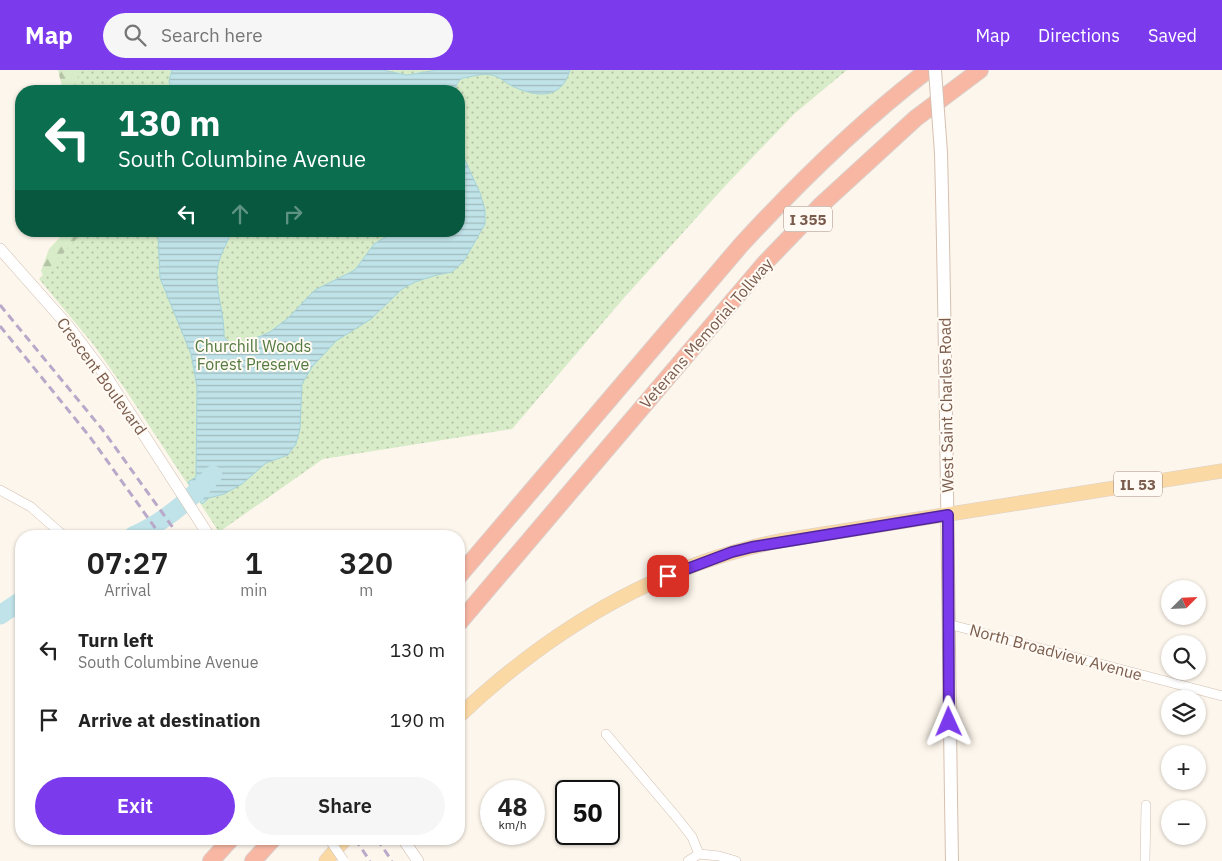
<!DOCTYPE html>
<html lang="en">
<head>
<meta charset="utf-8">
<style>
	body { margin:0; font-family:"IBM Plex Sans",sans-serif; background:#f6f6f6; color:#222; height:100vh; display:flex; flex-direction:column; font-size:19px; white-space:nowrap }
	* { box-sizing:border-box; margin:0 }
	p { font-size:16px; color:#767676 }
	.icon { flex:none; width:28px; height:28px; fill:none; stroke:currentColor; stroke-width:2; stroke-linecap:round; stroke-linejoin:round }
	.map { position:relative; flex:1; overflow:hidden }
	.drawer { position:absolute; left:15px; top:460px; width:450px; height:315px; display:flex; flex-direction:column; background:#fff; border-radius:20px; box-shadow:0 1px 4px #0004 }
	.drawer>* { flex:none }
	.guide { position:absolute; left:15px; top:15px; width:450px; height:152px; border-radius:20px; box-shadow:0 1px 4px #0004; background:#0b6e4f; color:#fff; overflow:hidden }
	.needle { width:32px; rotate:66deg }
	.tools { position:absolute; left:1161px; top:510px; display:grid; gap:10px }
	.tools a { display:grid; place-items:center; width:45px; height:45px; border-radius:50%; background:#fff; box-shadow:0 1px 4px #0004; font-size:25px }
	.speed { position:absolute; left:480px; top:710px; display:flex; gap:10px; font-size:25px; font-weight:700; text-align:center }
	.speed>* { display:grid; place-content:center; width:65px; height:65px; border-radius:50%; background:#fff; box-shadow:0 1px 4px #0004; line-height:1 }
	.speed small { font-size:12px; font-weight:400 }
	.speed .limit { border:2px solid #111; border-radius:8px; background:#fff; color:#111 }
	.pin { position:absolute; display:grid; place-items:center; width:42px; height:42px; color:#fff; margin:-21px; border-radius:10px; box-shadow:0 2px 8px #0006 }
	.me { position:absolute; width:55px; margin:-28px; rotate:359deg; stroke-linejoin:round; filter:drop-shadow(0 0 4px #0008) }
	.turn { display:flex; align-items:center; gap:18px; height:105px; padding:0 20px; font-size:22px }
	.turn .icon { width:65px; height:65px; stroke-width:2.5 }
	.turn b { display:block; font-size:35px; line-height:42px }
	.lanes { display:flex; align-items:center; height:48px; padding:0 20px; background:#0003; justify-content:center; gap:25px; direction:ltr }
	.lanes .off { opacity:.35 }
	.eta { display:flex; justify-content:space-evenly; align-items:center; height:85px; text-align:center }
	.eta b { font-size:30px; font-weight:600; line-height:35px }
	.action { display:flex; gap:10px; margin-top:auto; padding:10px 20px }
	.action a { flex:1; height:58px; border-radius:30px; background:#7c3aed; color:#fff; font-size:20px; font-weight:600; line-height:58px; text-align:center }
	.action a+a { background:#f6f6f6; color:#222 }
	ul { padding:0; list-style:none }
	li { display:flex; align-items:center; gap:15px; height:70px; padding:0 20px }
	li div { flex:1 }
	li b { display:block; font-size:19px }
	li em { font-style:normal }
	header { display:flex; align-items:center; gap:30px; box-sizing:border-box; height:70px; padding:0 25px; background:#7c3aed; color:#fff }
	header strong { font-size:24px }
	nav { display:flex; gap:28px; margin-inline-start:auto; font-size:18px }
	.search { width:350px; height:45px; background:#f6f6f6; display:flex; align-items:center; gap:12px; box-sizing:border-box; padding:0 18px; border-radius:28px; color:#767676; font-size:19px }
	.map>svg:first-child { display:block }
</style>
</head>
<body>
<header>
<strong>Map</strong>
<div class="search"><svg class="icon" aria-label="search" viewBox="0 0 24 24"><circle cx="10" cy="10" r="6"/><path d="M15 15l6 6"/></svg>Search here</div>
<nav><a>Map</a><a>Directions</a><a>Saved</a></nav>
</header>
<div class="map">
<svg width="1222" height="791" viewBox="0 0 1222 791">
	<defs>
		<pattern id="forest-firs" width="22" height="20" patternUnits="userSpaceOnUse" patternTransform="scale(1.25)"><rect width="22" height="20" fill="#d8ecc9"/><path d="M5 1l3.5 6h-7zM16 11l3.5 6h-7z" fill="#b4c2a5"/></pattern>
		<pattern id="park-dots" width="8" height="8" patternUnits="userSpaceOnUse" patternTransform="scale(1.25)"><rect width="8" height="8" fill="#d8ecc9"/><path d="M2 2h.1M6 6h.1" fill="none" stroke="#b4c2a5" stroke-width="1.8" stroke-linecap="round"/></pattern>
		<pattern id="water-rules" width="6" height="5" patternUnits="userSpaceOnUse" patternTransform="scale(1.25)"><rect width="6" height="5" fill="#bfe3e8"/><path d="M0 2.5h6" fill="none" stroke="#a0bbbe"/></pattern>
	</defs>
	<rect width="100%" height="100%" fill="#fdf6ec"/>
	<!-- forest -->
	<path fill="url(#forest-firs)" d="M58,0H92L91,21H63Z
		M66,161H108L46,213L41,201L49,179Z"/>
	<!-- park -->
	<path fill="url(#park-dots)" d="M75,0H847L794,44L726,115L623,229L512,359L323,389L219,462L127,322L93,274L39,209L84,161H459V21H83Z"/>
	<!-- water -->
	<path fill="url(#water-rules)" stroke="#a5d3da" d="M172,0H382L407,5L437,0H570C561,31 536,27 512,16C506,13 501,8 495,6C486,3 478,5 469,7C459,8 457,11 455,21H172L169,11Z
		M459,77L480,123L485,140V154L464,191L452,202L437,205L415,212L402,219L371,249L336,271L312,297L302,314L300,359L296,374L288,385L266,393L242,414L224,424L209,428L202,434L188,412L196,407L197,317L191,284L160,208L158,165L160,161H232C227,174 218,187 217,202C216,224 225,246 224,267L233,276L240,275L270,262L287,249L315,220L355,200L374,174L395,161H459Z"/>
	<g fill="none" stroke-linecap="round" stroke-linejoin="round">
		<!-- river -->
		<path stroke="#bfe3e8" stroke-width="19" d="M133,466C163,453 191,429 213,405
			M0,545L21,531"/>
		<defs>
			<path id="minor" d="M0,420L31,437L64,466
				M948,554L1222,626
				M606,664L678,749L692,767L699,784
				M688,791L699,784L719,786L736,791
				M1145,791L1146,735"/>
			<path id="tertiary" d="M0,179L69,257L106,306L209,466
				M403,769L418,791"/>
			<path id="secondary" d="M941,83C947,319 948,555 952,791"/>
			<path id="primary" d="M459,646C550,560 655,496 779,471L1222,401
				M326,791L345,769"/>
			<path id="motorway" d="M459,506L741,175C799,112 860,52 928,0
				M459,553L764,194L820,136L916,48L980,0
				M211,791L231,769
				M253,791L273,769"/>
		</defs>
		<!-- minor casing -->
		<use href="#minor" stroke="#d1beb0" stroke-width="10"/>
		<!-- tertiary casing -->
		<use href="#tertiary" stroke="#d1beb0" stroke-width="12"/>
		<!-- secondary casing -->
		<use href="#secondary" stroke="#d6c0b0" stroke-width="14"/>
		<!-- primary casing -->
		<use href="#primary" stroke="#dad1cd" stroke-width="15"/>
		<!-- motorway casing -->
		<use href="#motorway" stroke="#dad1cd" stroke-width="18"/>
		<!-- minor -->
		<use href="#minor" stroke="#fff" stroke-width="9"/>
		<!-- tertiary -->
		<use href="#tertiary" stroke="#fff" stroke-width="11"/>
		<!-- secondary -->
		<use href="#secondary" stroke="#fff" stroke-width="12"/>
		<!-- primary -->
		<use href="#primary" stroke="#fbd9a5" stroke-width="14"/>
		<!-- motorway -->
		<use href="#motorway" stroke="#f7b7a3" stroke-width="16"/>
		<!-- rail -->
		<path stroke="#b9a8c9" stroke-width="3" stroke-dasharray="8 5" stroke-linecap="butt" d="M0,235L102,359L179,466
			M0,256L90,367L161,466
			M355,769L370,791
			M377,769L392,791"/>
		<defs>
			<path id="minor-bridge" d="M329,769L344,791"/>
			<path id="secondary-bridge" d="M935,0L941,83"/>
		</defs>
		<!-- minor-bridge casing -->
		<use href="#minor-bridge" stroke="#d1beb0" stroke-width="10" stroke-linecap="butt"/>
		<!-- secondary-bridge casing -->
		<use href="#secondary-bridge" stroke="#d6c0b0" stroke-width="14" stroke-linecap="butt"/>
		<!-- minor-bridge -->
		<use href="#minor-bridge" stroke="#fff" stroke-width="9"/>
		<!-- secondary-bridge -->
		<use href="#secondary-bridge" stroke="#fff" stroke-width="12"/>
	</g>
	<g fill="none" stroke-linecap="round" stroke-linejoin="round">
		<defs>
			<path id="route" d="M668,506L732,482L752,477L948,445L949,652"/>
		</defs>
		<!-- route casing -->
		<use href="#route" stroke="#51269a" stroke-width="12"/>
		<!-- route -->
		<use href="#route" stroke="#7c3aed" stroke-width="9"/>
	</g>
	<g text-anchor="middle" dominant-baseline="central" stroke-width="4" stroke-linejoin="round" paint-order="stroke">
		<!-- shield labels -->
		<g fill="#fffaf3" stroke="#a28b7f" stroke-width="1">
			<rect x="784" y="136.5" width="48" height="25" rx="4"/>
			<rect x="1114" y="401.5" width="48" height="25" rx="4"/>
		</g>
		<g font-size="15" font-weight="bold" fill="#7a5c4d">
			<text x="808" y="149">I 355</text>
			<text x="1138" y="414">IL 53</text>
		</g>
		<!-- street labels -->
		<g font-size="16" fill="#7a5c4d" stroke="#fffaf3">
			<text transform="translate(706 263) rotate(-49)">Veterans Memorial Tollway</text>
			<text transform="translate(102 306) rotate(54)">Crescent Boulevard</text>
			<text transform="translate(946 335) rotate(-91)">West Saint Charles Road</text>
			<text transform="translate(1056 582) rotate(15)">North Broadview Avenue</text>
		</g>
		<!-- park labels -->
		<g font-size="16" fill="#537a41" stroke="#fffaf3">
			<text x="253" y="276">Churchill Woods<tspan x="253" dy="18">Forest Preserve</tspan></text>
		</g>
	</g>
</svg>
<div class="tools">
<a><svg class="needle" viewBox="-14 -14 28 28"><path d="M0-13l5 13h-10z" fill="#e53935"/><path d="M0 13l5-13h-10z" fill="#767676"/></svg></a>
<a><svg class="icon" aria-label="search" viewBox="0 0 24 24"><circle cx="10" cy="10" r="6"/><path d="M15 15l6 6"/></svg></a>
<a><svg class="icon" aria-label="layers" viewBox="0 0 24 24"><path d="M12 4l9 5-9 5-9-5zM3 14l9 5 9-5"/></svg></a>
<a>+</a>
<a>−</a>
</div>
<div class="speed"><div>48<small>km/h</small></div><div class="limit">50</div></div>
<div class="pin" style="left:668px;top:506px;background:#d93025"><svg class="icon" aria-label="arrive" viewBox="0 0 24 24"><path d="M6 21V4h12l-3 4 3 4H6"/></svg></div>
<svg class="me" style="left:949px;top:652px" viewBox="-20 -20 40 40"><path d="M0-17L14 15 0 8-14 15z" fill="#7c3aed" stroke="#fff" stroke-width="4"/></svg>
<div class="guide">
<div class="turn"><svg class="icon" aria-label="left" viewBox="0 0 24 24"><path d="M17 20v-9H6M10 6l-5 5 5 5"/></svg><div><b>130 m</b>South Columbine Avenue</div></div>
<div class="lanes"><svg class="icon" aria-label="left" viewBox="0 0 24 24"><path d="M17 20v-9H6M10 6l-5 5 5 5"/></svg><svg class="icon off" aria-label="ahead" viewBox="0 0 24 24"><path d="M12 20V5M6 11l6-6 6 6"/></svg><svg class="icon off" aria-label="right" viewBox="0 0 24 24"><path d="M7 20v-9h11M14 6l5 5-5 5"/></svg></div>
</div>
<section class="drawer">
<div class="eta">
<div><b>07:27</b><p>Arrival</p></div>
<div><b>1</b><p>min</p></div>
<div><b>320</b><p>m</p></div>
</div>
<ul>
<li><svg class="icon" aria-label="left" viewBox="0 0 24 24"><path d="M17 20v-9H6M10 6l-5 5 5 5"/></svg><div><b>Turn left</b><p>South Columbine Avenue</p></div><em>130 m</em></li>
<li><svg class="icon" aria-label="arrive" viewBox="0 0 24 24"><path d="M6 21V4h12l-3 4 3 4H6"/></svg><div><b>Arrive at destination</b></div><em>190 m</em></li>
</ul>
<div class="action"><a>Exit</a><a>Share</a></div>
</section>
</div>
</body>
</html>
